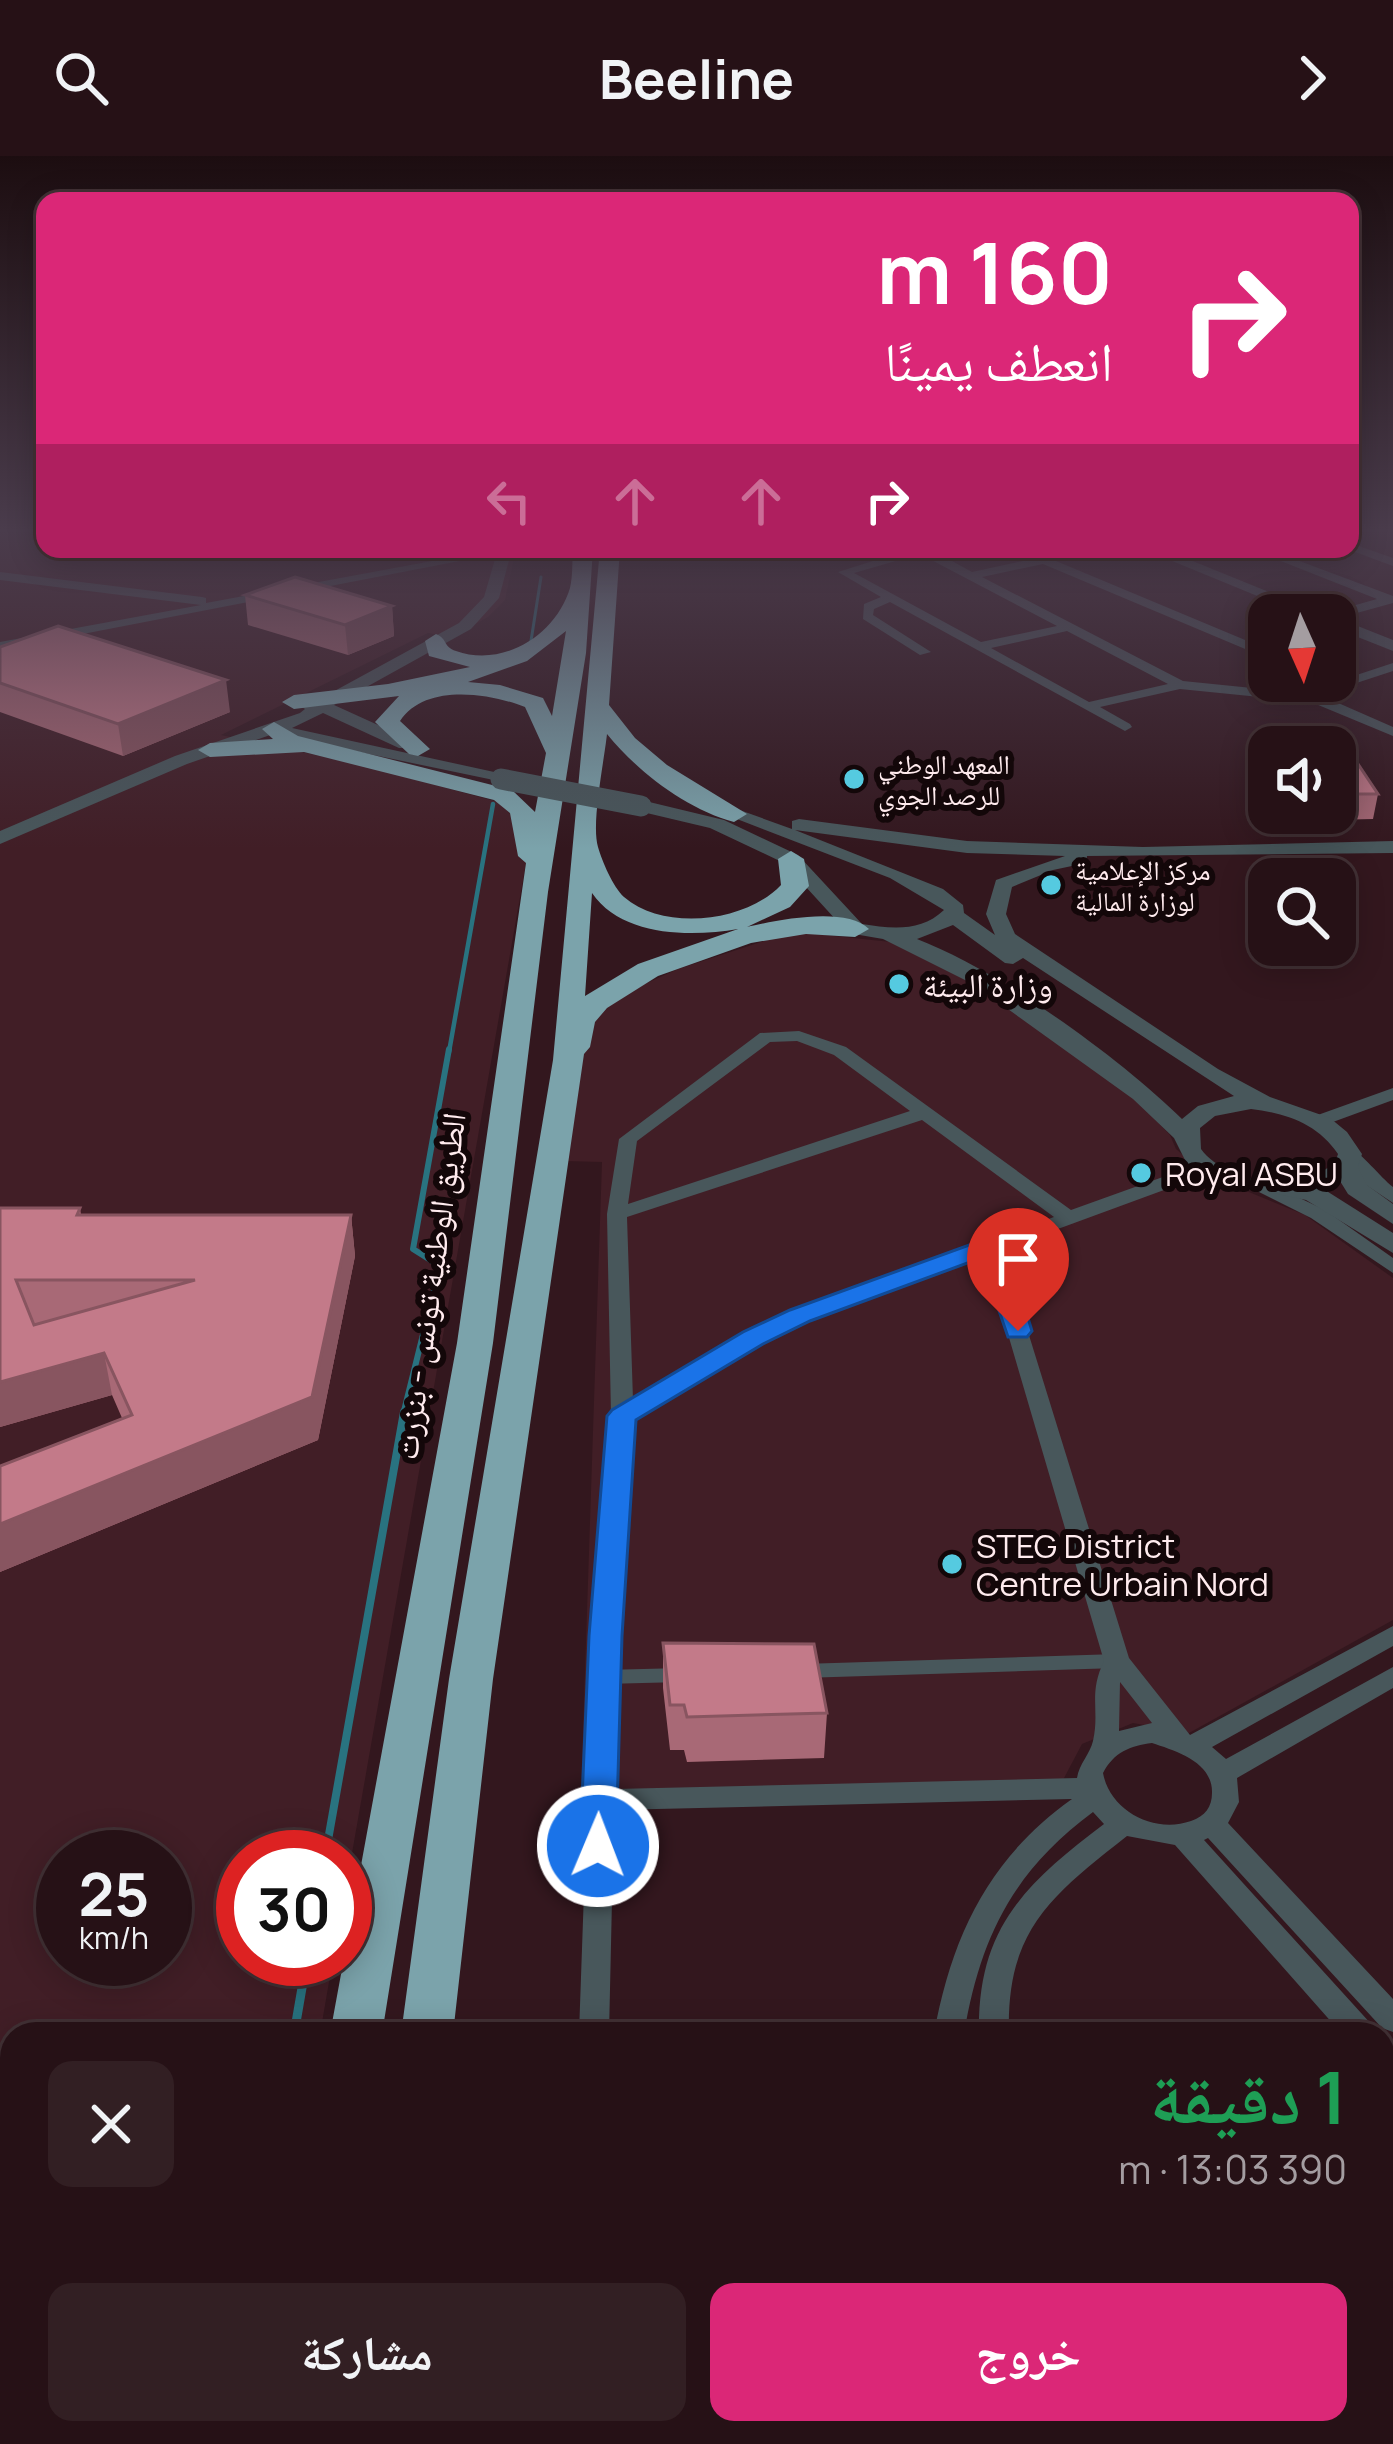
<!DOCTYPE html>
<html lang="ar">
<head>
<meta charset="utf-8">
<style>
	body { margin:0; font-family:Manrope,"Noto Naskh Arabic",sans-serif; background:#321f23; color:#f1f3f6; direction:rtl; height:100vh; display:flex; flex-direction:column; font-size:45px; white-space:nowrap }
	* { box-sizing:border-box; margin:0 }
	p { font-size:39px; color:#a49da1 }
	.icon { flex:none; width:66px; height:66px; fill:none; stroke:currentColor; stroke-width:2; stroke-linecap:round; stroke-linejoin:round }
	.map { position:relative; flex:1; overflow:hidden; direction:ltr }
	.sheet { position:absolute; left:0px; top:1866px; width:1395px; height:423px; display:flex; flex-direction:column; background:#261116; border-radius:36px 36px 0 0; box-shadow:0 6px 30px #0003,0 0 0 3px #423135; direction:rtl }
	.sheet>* { flex:none }
	.guide { position:absolute; left:36px; top:36px; width:1323px; height:366px; border-radius:24px; box-shadow:0 6px 30px #0003,0 0 0 3px #423135; direction:rtl; background:#db2777; color:#fff; overflow:hidden }
	.needle { width:78px; rotate:177deg }
	.fabs { position:absolute; left:1248px; top:438px; display:grid; gap:24px }
	.fabs a { display:grid; place-items:center; width:108px; height:108px; border-radius:24px; background:#261116; box-shadow:0 6px 30px #0003,0 0 0 3px #423135; font-size:60px }
	.speed { position:absolute; left:36px; top:1674px; display:flex; gap:24px; font-size:60px; font-weight:700; text-align:center }
	.speed>* { display:grid; place-content:center; width:156px; height:156px; border-radius:50%; background:#261116; box-shadow:0 6px 30px #0003,0 0 0 3px #423135; line-height:1 }
	.speed small { font-size:30px; font-weight:400 }
	.speed .limit { border:18px solid #d22; background:#fff; color:#111 }
	.pin { position:absolute; display:grid; place-items:center; width:102px; height:102px; color:#fff; margin:-123px -51px; border-radius:50% 50% 50% 0; rotate:-45deg; box-shadow:0 0 12px #0007 }
	.pin .icon { rotate:45deg }
	.me { position:absolute; width:132px; margin:-66px; rotate:1deg; stroke-linejoin:round; filter:drop-shadow(0 0 9px #0008) }
	.turn { display:flex; align-items:center; gap:42px; height:252px; padding:0 48px; font-size:54px }
	.turn .icon { width:156px; height:156px; stroke-width:2.5 }
	.turn b { display:block; font-size:84px; line-height:102px }
	.lanes { display:flex; align-items:center; height:114px; padding:0 48px; background:#0003; justify-content:center; gap:60px; direction:ltr }
	.lanes .off { opacity:.35 }
	.round { display:grid; place-items:center; flex:none; width:126px; height:126px; border-radius:24px; background:#321f23 }
	.headline { display:flex; align-items:center; justify-content:space-between; height:204px; padding:0 48px }
	h1 { font-size:72px; font-weight:700; line-height:90px; color:#1e9e55 }
	.button { display:flex; gap:24px; margin-top:auto; padding:24px 48px }
	.button a { flex:1; height:138px; border-radius:24px; background:#db2777; color:#fff; font-size:48px; font-weight:700; line-height:138px; text-align:center }
	.button a+a { background:#321f23; color:#f1f3f6 }
	header { display:flex; justify-content:space-between; align-items:center; height:156px; padding:0 48px; background:#261116; font-size:54px; font-weight:700 }
	.map>svg:first-child { display:block }
</style>
</head>
<body>
<header><svg class="icon" aria-label="forward" viewBox="0 0 24 24"><path d="M9 5l7 7-7 7"/></svg>Beeline<svg class="icon" aria-label="search" viewBox="0 0 24 24"><circle cx="10" cy="10" r="6"/><path d="M15 15l6 6"/></svg></header>
<div class="map">
<svg width="1393" height="2288" viewBox="0 0 1393 2288">
	<rect width="100%" height="100%" fill="#33171e"/>
	<!-- built -->
	<path fill="#411e26" fill-rule="evenodd" d="M0,373H45V393H516L505,444L488,461L452,481L428,477L221,579L358,608L535,656L345,1737V1701H243V1803H333L320,1878H12V2277H250L248,2288H0ZM63,1701H165V1803H63Z
		M806,777L891,786L949,808L1134,941L1170,979L1176,993L1205,1018L1305,1059L1393,1122V1464L1189,1577L1133,1567L1082,1588L1063,1624L581,1635L602,1006L564,1005L583,877L611,843L678,813L773,782Z"/>
	<g fill="none" stroke-linecap="round" stroke-linejoin="round">
		<!-- stream-far4 -->
		<path stroke="#297380" stroke-width="3" d="M531,485L541,421"/>
		<!-- stream-far3 -->
		<path stroke="#297380" stroke-width="4.5" d="M449,896L493,648"/>
		<!-- stream-far2 -->
		<path stroke="#297380" stroke-width="6" d="M403,1259L440,1110L413,1093L449,893"/>
		<!-- stream-far1 -->
		<path stroke="#297380" stroke-width="8" d="M325,1701L404,1256"/>
		<!-- stream -->
		<path stroke="#297380" stroke-width="9" d="M294,1878L307,1803"/>
		<!-- pedestrian -->
		<path fill="#48575b" fill-rule="evenodd" d="M1117,1498L1123,1500L1126,1505L1123,1510L1117,1512L802,1522L796,1520L793,1515L796,1510L802,1508Z
			M682,1512L688,1514L691,1519L688,1524L682,1526L604,1528L598,1526L595,1521L598,1516L604,1514Z"/>
		<!-- minor -->
		<path fill="#48575b" fill-rule="evenodd" d="M1350,387L1393,402V410L1347,393Z
			M497,393L511,395L0,494V486L201,449L0,424V416L202,441L206,442V447Z
			M911,393H930L972,416L1079,393H1101L1056,405L1269,494V503L1043,408L982,421L1183,525L1302,537L1393,507V515L1320,539L1393,571V580L1311,546L1180,533L1100,551L1130,568L1132,571L1125,575L890,446L874,453L873,459L931,496L920,499L863,463L864,448L881,441L838,416ZM920,398L1057,470L981,486L854,417ZM1067,475L1168,528L1089,546L991,492Z
			M1250,393H1267L1393,440V447L1335,463V459H1329L1331,456L1377,443Z
			M799,875L846,891L1071,1054L1199,1008L1206,1006L1216,1012L1213,1016L1047,1077L1027,1100L1015,1134L1129,1502L1190,1579L1393,1470V1490L1212,1591L1226,1603L1393,1511V1532L1237,1622L1239,1646L1228,1667L1393,1843V1876L1382,1872L1208,1682L1204,1684L1372,1869L1376,1878H1342L1175,1689L1127,1680C1051,1740 1006,1774 1009,1878H979C977,1772 1025,1728 1104,1668L1093,1656C1013,1715 980,1782 964,1878H934C952,1779 989,1702 1072,1643L614,1654L609,1878H579L593,1480L611,1260L607,1058L619,983L760,877ZM797,885L834,899L910,955L628,1048L637,985L770,886ZM922,964L1054,1061L793,1156L745,1177L633,1244L627,1061ZM1014,1089L1007,1098L995,1134L1104,1505C1088,1538 1100,1554 1093,1585C1090,1598 1079,1608 1077,1622L615,1633L619,1480L633,1263L761,1187L807,1164ZM1120,1526L1152,1567L1119,1575ZM1152,1587C1176,1595 1213,1606 1212,1637C1212,1651 1205,1660 1191,1665C1154,1678 1110,1655 1103,1617C1114,1596 1130,1590 1152,1587Z
			M1393,932V944L1322,970L1313,964L1315,960Z
			M1350,992C1362,997 1380,1021 1393,1031V1047L1360,1025L1340,998Z
			M1266,1026L1325,1054L1393,1102V1117L1311,1062L1259,1036L1256,1032L1259,1028Z
			M1383,1890L1393,1894V1927L1383,1924Z
			M569,2277H605V2288H569Z
			M967,2277H1003L1004,2288H968Z
			M1021,2277H1057L1059,2288H1023Z"/>
		<!-- tertiary -->
		<path fill="#48575b" fill-rule="evenodd" d="M498,393H512L499,442L471,473L334,549L411,584V592H399L323,557L292,572L508,619V627L273,578L187,608L0,688V675L175,600L300,557L305,553L299,549L302,545L318,544L459,467L484,441Z
			M1143,393H1163L1326,459H1304Z
			M1335,461L1393,484V495L1335,472Z
			M641,644L724,664L798,699L862,768C892,773 921,776 944,754L890,722L724,658L734,652L792,673V665L799,663L967,685L1143,691L1393,685V697L1087,700L1086,707L1053,714L1012,731L1006,758L1015,778L1218,913L1270,941L1330,962L1347,976L1362,998L1358,1011L1367,1029L1393,1048V1068L1348,1038L1340,1025L1325,1034L1393,1077V1097L1306,1044L1204,1023L1190,1014L1174,982L1133,943L973,828L883,783L848,777L784,707L710,672L634,654L631,650ZM795,674L967,697L1065,700L996,724L986,758L995,779L964,757L963,749L943,733ZM953,769L1005,807L1013,808L1023,802L1234,940L1198,950L1182,963C1119,901 998,814 917,783ZM1251,953C1286,957 1318,968 1338,998L1335,1007C1327,1012 1318,1019 1309,1022C1278,1034 1221,1021 1201,993L1200,972L1215,960Z
			M0,2045L12,2049V2112L0,2108Z
			M58,2277H104V2288H58Z"/>
		<!-- motorway -->
		<path fill="#7ba3ab" fill-rule="evenodd" d="M573,393H593L586,497L548,736L493,1187L382,1878H330L457,1187L526,707L518,700L510,657L494,644L304,596L210,601L198,594L210,587L273,583L262,573L274,566L298,580L512,634L535,656L546,597L525,551C489,537 425,527 400,565L430,593L418,600L409,598L375,566L399,540L294,553L282,546L294,539L388,528L470,511L429,500L425,485L436,478C448,483 443,491 456,495C503,512 556,479 570,432C573,420 572,405 573,393ZM566,475L552,560L543,542L500,529L468,526L527,505Z
			M600,393H620L609,549L635,582L667,609L747,658L734,666C686,653 638,616 607,578C604,606 591,668 598,691C602,705 613,731 624,741C665,776 746,766 781,729L778,703L791,695L804,703L809,730L790,751L747,771C777,764 846,750 869,773L855,781L806,778L751,787L658,820L607,852L595,866L590,891L584,898L493,1523L453,1878H401L449,1523L553,904ZM592,737C622,781 691,781 738,773L638,808L585,840Z
			M211,2277H329L328,2288H209Z
			M342,2277H453L452,2288H340Z"/>
		<!-- tertiary-bridge -->
		<path stroke="#48575b" stroke-width="21" d="M501,623L641,650"/>
	</g>
	<!-- wall -->
	<path fill="#a86976" d="M245,439L392,450L394,480L348,499L248,469Z
		M0,491L230,556L123,600L0,556Z
		M1335,606L1378,638L1373,663L1291,665L1287,657H1335Z
		M0,1052H80L81,1059H351L355,1100L318,1284L0,1416V1310L122,1262L112,1239L0,1271Z
		M663,1487L827,1557L824,1602L687,1606L684,1594H670L663,1532Z"/>
	<!-- shaded-wall -->
	<path fill="#885560" d="M392,450L394,480L348,499L345,469Z
		M226,524L230,556L123,600L118,568Z
		M351,1059L355,1100L318,1284L0,1416V1368L312,1241Z
		M104,1197L112,1239L0,1271V1226Z"/>
	<!-- building -->
	<path fill="#c37a89" stroke="#885560" stroke-width="3" fill-rule="evenodd" d="M295,421L392,450L345,469L245,439Z
		M58,470L226,524L118,568L0,527V491Z
		M1356,605L1378,638H1335V606Z
		M0,1052H80L77,1059H351L312,1241L0,1368V1310L132,1259L104,1197L0,1226ZM16,1124H195L34,1169Z
		M663,1487L814,1488L827,1557L687,1561L684,1549H670Z
		M1383,1951H1393V2120L1383,2151Z"/>
	<!-- sky -->
	<linearGradient id="sky" x2="0" y2="1"><stop stop-color="#1c0d10"/><stop offset="0.54" stop-color="#4a3c4c"/><stop offset="1" stop-color="#4a3c4c" stop-opacity="0"/></linearGradient>
	<rect width="1393" height="693" fill="url(#sky)"/>
	<!-- route -->
	<path fill="#1a73e8" stroke="#114b97" stroke-width="3" d="M1041,1063L1054,1071C1022,1114 1015,1122 1032,1175L1027,1181H1008L992,1134L1008,1092L810,1165L763,1188L636,1264L622,1480L616,1690L610,1700L598,1705L585,1700L580,1690L589,1480L607,1260L612,1254L743,1176L790,1154Z"/>
	<!-- markers -->
	<g fill="#55cae0" stroke="#130709" stroke-width="4.5">
		<circle cx="854" cy="623" r="12"/>
		<circle cx="1051" cy="729" r="12"/>
		<circle cx="899" cy="828" r="12"/>
		<circle cx="1141" cy="1017" r="12"/>
		<circle cx="952" cy="1408" r="12"/>
	</g>
	<g text-anchor="middle" dominant-baseline="central" stroke-width="12" stroke-linejoin="round" paint-order="stroke">
		<!-- far-poi labels -->
		<g font-size="27" fill="#ffebee" stroke="#130709" text-anchor="start">
			<text x="878" y="607">المعهد الوطني<tspan x="878" dy="31">للرصد الجوي</tspan></text>
			<text x="1075" y="713">مركز الإعلامية<tspan x="1075" dy="31">لوزارة المالية</tspan></text>
		</g>
		<!-- poi labels -->
		<g font-size="33" fill="#ffebee" stroke="#130709" text-anchor="start">
			<text x="923" y="828">وزارة البيئة</text>
			<text x="1165" y="1017">Royal ASBU</text>
			<text x="976" y="1389">STEG District<tspan x="976" dy="38">Centre Urbain Nord</tspan></text>
		</g>
		<!-- street labels -->
		<g font-size="33" fill="#ffebee" stroke="#130709">
			<text transform="translate(429 1130) rotate(-82)">الطريق الوطنية تونس - بنزرت</text>
		</g>
	</g>
</svg>
<div class="fabs">
<a><svg class="needle" viewBox="-14 -14 28 28"><path d="M0-13l5 13h-10z" fill="#e53935"/><path d="M0 13l5-13h-10z" fill="#a49da1"/></svg></a>
<a><svg class="icon" aria-label="sound" viewBox="0 0 24 24"><path d="M4 9h4l5-4v14l-5-4H4zM17 9q2 3 0 6"/></svg></a>
<a><svg class="icon" aria-label="search" viewBox="0 0 24 24"><circle cx="10" cy="10" r="6"/><path d="M15 15l6 6"/></svg></a>
</div>
<div class="speed"><div>25<small>km/h</small></div><div class="limit">30</div></div>
<div class="pin" style="left:1018px;top:1175px;background:#d93025"><svg class="icon" aria-label="arrive" viewBox="0 0 24 24"><path d="M6 21V4h12l-3 4 3 4H6"/></svg></div>
<svg class="me" style="left:598px;top:1690px" viewBox="-20 -20 40 40"><circle r="17" fill="#1a73e8" stroke="#fff" stroke-width="3"/><path d="M0-11L8 9 0 5-8 9z" fill="#fff"/></svg>
<div class="guide">
<div class="turn"><svg class="icon" aria-label="right" viewBox="0 0 24 24"><path d="M7 20v-9h11M14 6l5 5-5 5"/></svg><div><b>160 m</b>انعطف يمينًا</div></div>
<div class="lanes"><svg class="icon off" aria-label="left" viewBox="0 0 24 24"><path d="M17 20v-9H6M10 6l-5 5 5 5"/></svg><svg class="icon off" aria-label="ahead" viewBox="0 0 24 24"><path d="M12 20V5M6 11l6-6 6 6"/></svg><svg class="icon off" aria-label="ahead" viewBox="0 0 24 24"><path d="M12 20V5M6 11l6-6 6 6"/></svg><svg class="icon" aria-label="right" viewBox="0 0 24 24"><path d="M7 20v-9h11M14 6l5 5-5 5"/></svg></div>
</div>
<section class="sheet">
<div class="headline"><div><h1>1 دقيقة</h1><p>390 m · 13:03</p></div><a class="round"><svg class="icon" aria-label="close" viewBox="0 0 24 24"><path d="M6 6l12 12M18 6L6 18"/></svg></a></div>
<div class="button"><a>خروج</a><a>مشاركة</a></div>
</section>
</div>
</body>
</html>
